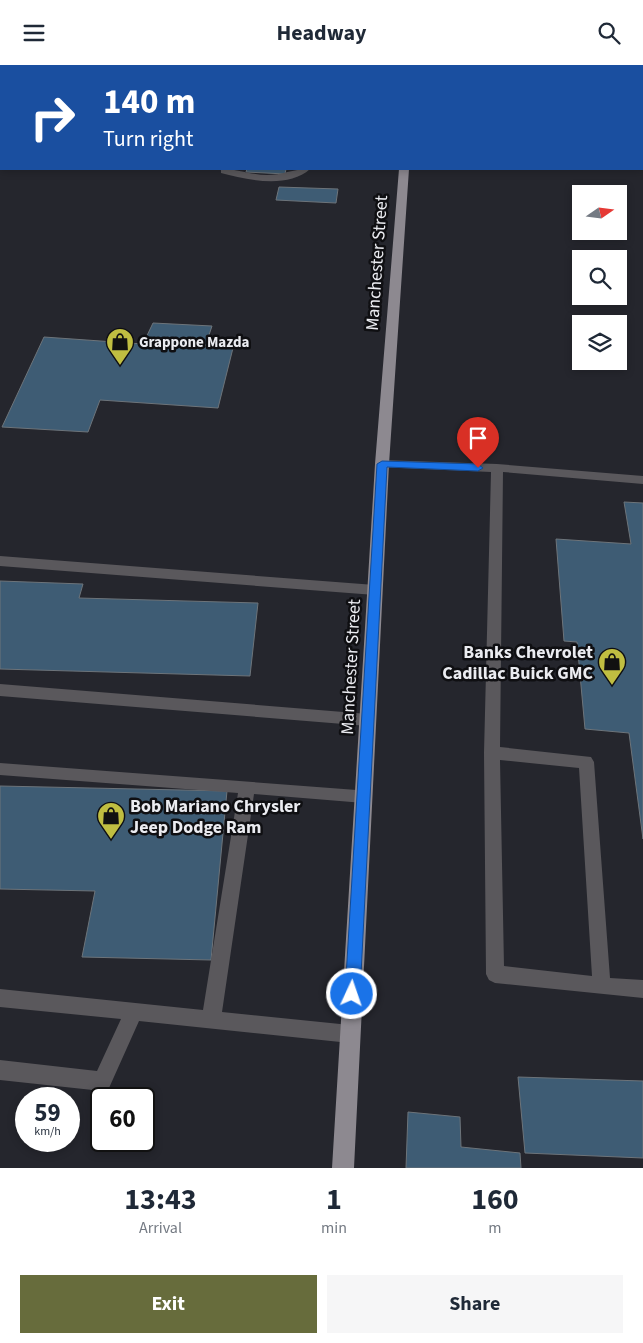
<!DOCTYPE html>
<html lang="en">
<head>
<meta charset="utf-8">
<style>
	body { margin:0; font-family:"Source Sans 3",sans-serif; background:#f6f6f7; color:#1f2937; height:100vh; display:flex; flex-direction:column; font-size:19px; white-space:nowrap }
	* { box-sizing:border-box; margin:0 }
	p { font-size:16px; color:#747a83 }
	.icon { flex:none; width:28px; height:28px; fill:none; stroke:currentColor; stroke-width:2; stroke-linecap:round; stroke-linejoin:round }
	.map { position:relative; height:1103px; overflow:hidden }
	.sheet { display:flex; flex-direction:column; background:#fff; flex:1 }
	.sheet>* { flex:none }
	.guide { position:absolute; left:0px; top:0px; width:644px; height:105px; box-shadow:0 2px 8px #0003; background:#1a4fa0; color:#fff; overflow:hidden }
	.needle { width:32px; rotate:76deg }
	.fabs { position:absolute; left:572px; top:120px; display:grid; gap:10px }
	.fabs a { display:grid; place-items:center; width:55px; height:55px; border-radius:0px; background:#fff; box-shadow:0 2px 8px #0003; font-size:25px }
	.speed { position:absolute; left:15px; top:1022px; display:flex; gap:10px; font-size:25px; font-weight:700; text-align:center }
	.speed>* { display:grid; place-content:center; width:65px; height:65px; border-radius:50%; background:#fff; box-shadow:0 2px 8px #0003; line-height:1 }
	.speed small { font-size:12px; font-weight:400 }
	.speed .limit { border:2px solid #111; border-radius:8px; background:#fff; color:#111 }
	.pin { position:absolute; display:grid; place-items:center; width:42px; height:42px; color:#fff; margin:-51px -21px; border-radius:50% 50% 50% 0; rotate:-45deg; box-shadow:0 0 5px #0007 }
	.pin .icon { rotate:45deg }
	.me { position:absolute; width:55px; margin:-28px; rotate:3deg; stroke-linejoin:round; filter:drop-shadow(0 0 4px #0008) }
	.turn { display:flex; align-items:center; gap:18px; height:105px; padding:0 20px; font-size:22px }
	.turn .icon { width:65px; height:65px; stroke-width:2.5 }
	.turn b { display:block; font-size:35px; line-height:42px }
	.eta { display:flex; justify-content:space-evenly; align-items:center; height:85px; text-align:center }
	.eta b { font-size:30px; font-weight:700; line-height:35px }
	.action { display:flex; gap:10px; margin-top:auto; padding:10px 20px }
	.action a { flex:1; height:58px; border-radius:0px; background:#676c3c; color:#fff; font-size:20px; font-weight:700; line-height:58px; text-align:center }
	.action a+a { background:#f6f6f7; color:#1f2937 }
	header { display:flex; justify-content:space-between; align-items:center; height:65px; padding:0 20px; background:#fff; font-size:22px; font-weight:700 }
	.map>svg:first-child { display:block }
</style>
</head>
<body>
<header><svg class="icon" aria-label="menu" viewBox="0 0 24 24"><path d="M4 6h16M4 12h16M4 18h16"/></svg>Headway<svg class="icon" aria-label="search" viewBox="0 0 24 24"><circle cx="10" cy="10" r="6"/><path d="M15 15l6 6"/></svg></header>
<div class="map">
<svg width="643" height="1103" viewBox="0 0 643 1103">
	<rect width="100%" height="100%" fill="#25262d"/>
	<!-- building -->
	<path fill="#3e5c74" stroke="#6d747a" d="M0,0H44L1,1L0,14Z
		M247,104H286L285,109L246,107Z
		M279,122L338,124L336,138L276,135Z
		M153,258L212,261L205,282L233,283L218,343L100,335L88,367L2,362L44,272L143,279Z
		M624,437L643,438V774L629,668L585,664L577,577L564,576L556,474L631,479Z
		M0,516L83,519L79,533L258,538L250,611L0,604Z
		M0,721L227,726L211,895L82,892L95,826L0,824Z
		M518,1012L643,1016V1093L525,1088Z
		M408,1047L460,1052L461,1082L520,1088L521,1103H406Z"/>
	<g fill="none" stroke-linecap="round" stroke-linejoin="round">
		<!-- service -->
		<path fill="#5a585c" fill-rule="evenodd" d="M70,0H78V1H71Z
			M466,0H512L513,1H467Z
			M603,0H611L612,1H604Z
			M642,4H643V8H642Z
			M0,26H1V30H0Z
			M642,45H643V50H642Z
			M221,104C235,103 251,110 267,110C282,110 296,103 310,104C288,124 247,115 221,108Z
			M382,395L497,399L643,411V419L503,407L500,682L591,692L594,697L610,913L643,915V933L495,918L489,915L486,909L484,688L491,407L378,402L376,399L378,396ZM500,695L579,703L592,911L504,901Z
			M0,491L375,520L382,525L375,530L0,501Z
			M0,619L368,649L373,651L375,655L373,659L368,661L0,631Z
			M0,698L370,726L372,731L370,736L364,738L254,729L222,947L350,960L357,962L359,969L357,976L350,978L139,956L109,1023L102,1026L0,1015V995L97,1006L121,954L0,942V924L203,945L238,728L0,710Z"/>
		<!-- primary -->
		<path fill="#8d8990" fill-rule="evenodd" d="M409,0H417V1H409Z
			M399,104H409L389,399L354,1103H332L375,399Z"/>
	</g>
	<!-- route -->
	<path fill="#1a73e8" stroke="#114b97" d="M382,396L478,399L483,403L478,406L387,402L360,929L358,934L352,937L347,934L345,929L377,399Z"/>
	<!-- icons -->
	<defs>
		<symbol id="shop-pin" viewBox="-11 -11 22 30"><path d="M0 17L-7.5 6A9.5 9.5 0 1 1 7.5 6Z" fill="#c0be41" stroke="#0f0f12"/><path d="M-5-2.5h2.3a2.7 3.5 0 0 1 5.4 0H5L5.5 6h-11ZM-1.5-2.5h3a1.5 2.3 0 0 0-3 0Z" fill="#111"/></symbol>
	</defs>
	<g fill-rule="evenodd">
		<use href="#shop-pin" x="104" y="261" width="32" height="43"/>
		<use href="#shop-pin" x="596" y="581" width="32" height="43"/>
		<use href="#shop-pin" x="95" y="735" width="32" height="43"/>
	</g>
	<g text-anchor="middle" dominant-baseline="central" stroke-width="5" stroke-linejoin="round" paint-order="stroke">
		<!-- far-poi labels -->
		<g font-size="15" font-weight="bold" fill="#ebecf1" stroke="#0f0f12" text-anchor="start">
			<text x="139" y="277">Grappone Mazda</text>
		</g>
		<!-- street labels -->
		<g font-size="18" fill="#ebecf1" stroke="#0f0f12">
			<text transform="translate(377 198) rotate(-86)">Manchester Street</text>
			<text transform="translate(351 602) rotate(-87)">Manchester Street</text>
		</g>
		<!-- poi labels -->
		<g font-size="18" font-weight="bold" fill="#ebecf1" stroke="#0f0f12" text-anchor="end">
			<text x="593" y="587">Banks Chevrolet<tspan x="593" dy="21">Cadillac Buick GMC</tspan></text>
			<text x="130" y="741" text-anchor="start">Bob Mariano Chrysler<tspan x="130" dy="21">Jeep Dodge Ram</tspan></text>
		</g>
	</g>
</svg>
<div class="fabs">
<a><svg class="needle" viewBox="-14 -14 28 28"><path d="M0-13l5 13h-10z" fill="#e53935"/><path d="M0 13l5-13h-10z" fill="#747a83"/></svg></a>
<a><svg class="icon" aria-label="search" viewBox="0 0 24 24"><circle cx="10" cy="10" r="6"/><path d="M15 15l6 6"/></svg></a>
<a><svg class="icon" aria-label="layers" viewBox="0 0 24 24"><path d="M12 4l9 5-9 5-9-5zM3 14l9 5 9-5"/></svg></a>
</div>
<div class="speed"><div>59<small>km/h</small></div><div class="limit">60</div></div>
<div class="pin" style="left:478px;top:403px;background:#d93025"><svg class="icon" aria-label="arrive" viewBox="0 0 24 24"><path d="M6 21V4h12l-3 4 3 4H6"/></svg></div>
<svg class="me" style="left:352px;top:929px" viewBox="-20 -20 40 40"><circle r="17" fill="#1a73e8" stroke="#fff" stroke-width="3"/><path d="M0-11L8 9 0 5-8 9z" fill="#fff"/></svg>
<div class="guide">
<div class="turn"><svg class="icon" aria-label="right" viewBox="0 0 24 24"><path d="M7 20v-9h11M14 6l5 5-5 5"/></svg><div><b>140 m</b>Turn right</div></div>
</div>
</div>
<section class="sheet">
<div class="eta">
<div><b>13:43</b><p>Arrival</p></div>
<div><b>1</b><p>min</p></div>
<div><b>160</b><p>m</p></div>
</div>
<div class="action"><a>Exit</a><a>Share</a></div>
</section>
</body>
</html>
